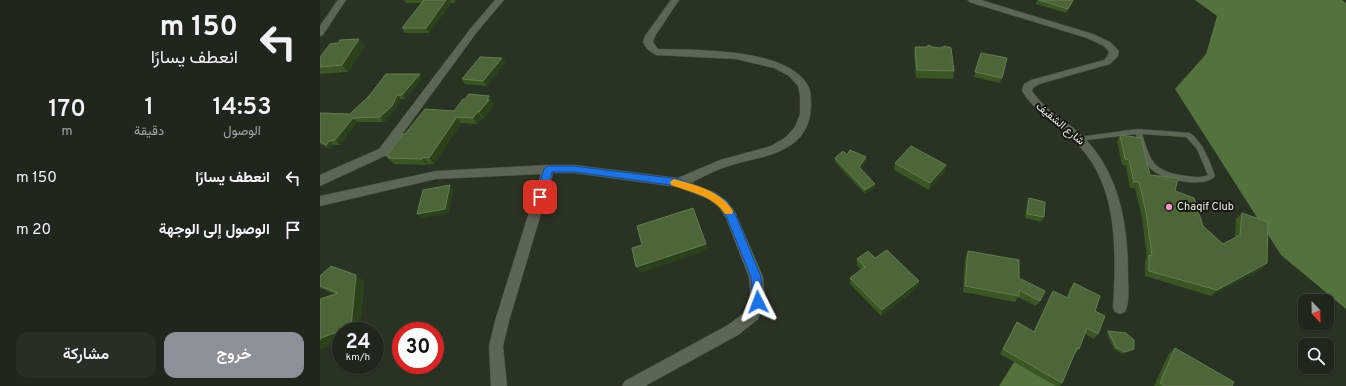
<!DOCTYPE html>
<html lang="ar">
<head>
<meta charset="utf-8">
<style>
	body { margin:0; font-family:Overpass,Vazirmatn,sans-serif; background:#272e24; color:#f1f3f6; direction:rtl; height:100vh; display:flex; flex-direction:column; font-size:15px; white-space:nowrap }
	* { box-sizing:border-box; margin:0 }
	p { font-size:13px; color:#a1a5a3 }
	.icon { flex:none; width:22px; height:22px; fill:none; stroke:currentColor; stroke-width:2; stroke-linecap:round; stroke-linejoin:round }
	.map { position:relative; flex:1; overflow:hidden; direction:ltr }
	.panel { display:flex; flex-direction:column; background:#1f261b; width:320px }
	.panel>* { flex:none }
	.banner { background:#1f261b; color:#f1f3f6; overflow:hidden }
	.needle { width:26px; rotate:158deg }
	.controls { position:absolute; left:978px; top:294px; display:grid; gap:8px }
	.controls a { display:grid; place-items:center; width:36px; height:36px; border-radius:8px; background:#1f261b; box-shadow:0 1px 3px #0004,0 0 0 1px #3c433a; font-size:20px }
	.speed { position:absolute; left:12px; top:322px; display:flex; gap:8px; font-size:20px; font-weight:700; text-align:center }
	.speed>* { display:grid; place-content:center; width:52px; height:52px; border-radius:50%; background:#1f261b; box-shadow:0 1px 3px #0004,0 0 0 1px #3c433a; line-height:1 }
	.speed small { font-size:10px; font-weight:400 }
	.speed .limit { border:6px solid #d22; background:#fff; color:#111 }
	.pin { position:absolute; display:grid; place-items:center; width:34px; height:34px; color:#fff; margin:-17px; border-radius:8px; box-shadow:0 2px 6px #0006 }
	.me { position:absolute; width:44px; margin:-22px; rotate:357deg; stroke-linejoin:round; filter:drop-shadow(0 0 3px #0008) }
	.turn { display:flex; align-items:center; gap:14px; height:84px; padding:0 16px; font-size:18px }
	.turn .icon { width:52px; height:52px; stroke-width:2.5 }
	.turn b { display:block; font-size:28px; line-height:34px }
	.eta { display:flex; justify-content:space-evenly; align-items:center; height:68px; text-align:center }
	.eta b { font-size:24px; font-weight:600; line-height:28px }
	.cta { display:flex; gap:8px; margin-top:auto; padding:8px 16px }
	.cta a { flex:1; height:46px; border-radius:12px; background:#8c9099; color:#fff; font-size:16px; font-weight:600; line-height:46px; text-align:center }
	.cta a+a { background:#272e24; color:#f1f3f6 }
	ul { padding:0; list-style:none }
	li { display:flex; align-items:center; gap:12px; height:52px; padding:0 16px }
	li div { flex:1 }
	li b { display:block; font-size:15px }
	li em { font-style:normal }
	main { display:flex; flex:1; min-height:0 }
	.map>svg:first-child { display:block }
</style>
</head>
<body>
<main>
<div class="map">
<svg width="1026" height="386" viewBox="0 0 1026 386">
	<rect width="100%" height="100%" fill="#293324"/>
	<!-- forest -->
	<path fill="#53723c" d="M875,0H1022L1026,3V309L961,255L855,89L886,54L897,16Z
		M696,359L738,386H679Z"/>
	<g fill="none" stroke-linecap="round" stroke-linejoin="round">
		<defs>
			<path id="lane" d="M818,129L870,133L874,136L882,146L889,160L895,176C885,189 840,180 830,168C822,158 819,145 816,134L759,141L756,139L759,137ZM822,134L866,137L877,149L888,175C882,178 874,177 867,176C834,172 831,163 822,134Z"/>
			<path id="street" d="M18,0H26L3,35L0,36V26Z
				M175,0H184L157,32L67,155L0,186V175L2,174L59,149L151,28Z
				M351,0H359L335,36L333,42L338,49C376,50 465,48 487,84C491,90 491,98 491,105C491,119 486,133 475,142C457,157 433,158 412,165C398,169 384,176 371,183L396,193L407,201L415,212L443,277L445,302L438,319L418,335L325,386H302L305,381L408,325L428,310L431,302L429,277L406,218L399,207L388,199L358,187L254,173H233L189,321L183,346L187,386H171L169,346L175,321L221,174L116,179L0,206V196L116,171L228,165H254L358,178L400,160L451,146L466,137L475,127L480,114V96L478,86L469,76L454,68L416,59L336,55L327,49L323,42L325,36Z
				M648,0H661L773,34L790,42L799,51L798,56L790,64L719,84L713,88L712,91C727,113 752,123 768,142C801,179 808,228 808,276C808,288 810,302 805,312L800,314L795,312L793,308C796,254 799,188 759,146C740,126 717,115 702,91L704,84L711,80L784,60L788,55L789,52L784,46L767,38L649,2Z"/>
		</defs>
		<!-- lane casing -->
		<use href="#lane" stroke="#464d40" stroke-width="1"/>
		<!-- street casing -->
		<use href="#street" stroke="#464d40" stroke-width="1"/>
		<!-- lane -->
		<use href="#lane" fill="#5c6655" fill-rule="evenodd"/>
		<!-- street -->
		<use href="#street" fill="#5c6655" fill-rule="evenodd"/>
	</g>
	<!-- wall -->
	<path fill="#3a5622" d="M84,0H136L134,3H131L109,33H85L82,28L102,3H86Z
		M717,0H754L746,13L716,4Z
		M39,39L45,46L28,72L0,74V67L18,43Z
		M595,47L634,71L633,79L596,78L594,54Z
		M661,53L687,58L680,83L654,77Z
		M182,58L185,63L167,86L145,84L142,79Z
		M103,78L85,99H81L75,110L64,122H37L20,145H13L10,149L0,144V113L30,114Z
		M169,96L173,103L172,105L173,106L164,119L162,118L157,124L141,123L114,164H108L107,165L74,164L66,156L85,134L134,111L145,99Z
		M800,135L830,175L855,191L883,226L903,244L915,238L916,219L922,213L947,263L941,269L891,296L825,276V261L827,258L822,218L815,188H810L806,166L802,165L797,141Z
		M527,155L546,157V161L540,169L555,188L545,194L515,162V158Z
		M575,163L625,172L609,190L574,170Z
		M709,198L724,217L721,222L705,218L707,203Z
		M648,251L699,278L720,301L716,306L698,297L695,302L643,292L645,258Z
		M555,258L598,287L561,316L530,284V278L541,269L537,266V259Z
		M0,276L44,281L40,331H21V339L10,343V345L0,349V299L15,294L0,288Z
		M754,283L775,311L778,334L774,339L765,334L759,349L755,354H754L742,383L740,386H736L680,354L697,322L714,332L730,297L733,291L746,298L750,288Z
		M788,331L811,351L803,354L794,349L787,333Z
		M855,348L912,386H834L849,353Z"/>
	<!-- shaded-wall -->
	<path fill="#2b411a" d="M126,0H129L131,3L109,33L106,28Z
		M753,0H754V1L746,13L748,9Z
		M39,39L45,46L28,72L22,65Z
		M182,58L185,63L167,86L163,81Z
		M100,74L103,78L85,99L82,95Z
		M77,95L81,99L75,110L64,122L60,117Z
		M169,96L173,103L172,105L173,106L164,119L159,112Z
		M157,112L162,118L157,124L153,118Z
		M137,117L141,123L114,164L109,158Z
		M33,118L37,122L20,145L15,140Z
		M9,141L13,145L10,149L6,145Z
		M103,157L108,164L107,165L102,159Z
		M546,157V161L539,171V167Z
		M626,165L625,172L609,190L610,183Z
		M555,184V188L545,194V190Z
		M130,185L134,190L129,213L101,219L97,214Z
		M386,244L388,250L320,273L316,267Z
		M947,263L941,269L891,296L897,290Z
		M36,275L44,281L40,331H21V339L10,343V345L0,349V340L1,338Z
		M599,281L598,287L561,316L562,310Z
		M814,349L811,351L803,354L805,352Z"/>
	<!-- building -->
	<path fill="#4d6637" stroke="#667c52" d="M104,0H126L106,28H82Z
		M719,0H753L748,9Z
		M39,39L22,65L0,67V57L10,44L18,43L20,40Z
		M609,45L612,47L620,48L625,46L631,48L634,71L597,70L595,47H606Z
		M661,53L687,58L682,78L655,72Z
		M160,57L182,58L163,81L142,79Z
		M66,74H100L82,95H77L72,106L60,117L33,118L15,140L9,141L6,145L0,142V113L30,114L49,96Z
		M149,94L169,96L167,100H169L159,112H157L153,118L137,117L109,158L103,157L102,159L68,158L70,156H66L83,134H85L105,109L134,111L143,99H145Z
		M800,135L821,138L830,175L858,178L855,191L874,198L883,226L903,244L920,235L922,213L948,222L947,263L897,290L829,271V255L832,256L826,212L819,182H814L809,160L805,159Z
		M591,146L626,165L610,183L575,163Z
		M530,150L546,157L539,167L555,184L545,190L515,158L523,151L527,155Z
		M130,185L125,209L97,214L103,190Z
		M709,198L725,202L724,217L707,214Z
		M373,208L386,244L316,267L312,248L322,245L317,226Z
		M567,250L599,281L562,310L530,278L545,267L537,259L548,251L555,258Z
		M648,251L699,260V278L725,291L720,301L699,290V296L645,286Z
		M11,266L36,275L31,327L1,338L0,340V299L18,293L0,286V276Z
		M754,283L780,296L775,311L785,316L778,334L767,328L759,349L757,348L742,383L683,349L697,322L714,332L733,291L748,298Z
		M788,331L806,333L814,340V349L805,352L796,347Z
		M855,348L914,382L912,386H845L840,383Z"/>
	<!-- route -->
	<path fill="#1a73e8" stroke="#114b97" d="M228,166H254L359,179L395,193L407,201L416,216L441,277L443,302L442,305L438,306L434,305L433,302L431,277L407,218L400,206L389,199L358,186L254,172H232L225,197L220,200L215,197L224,169Z"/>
	<!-- slow -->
	<path fill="#f59e0b" d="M354,179C375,185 402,191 413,211L412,214H405C394,196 370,192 351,185L350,182Z"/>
	<!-- markers -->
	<circle fill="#f690cf" stroke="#151912" stroke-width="1.5" cx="849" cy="207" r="4"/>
	<g text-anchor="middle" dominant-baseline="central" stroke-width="4" stroke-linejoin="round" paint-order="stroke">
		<!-- street labels -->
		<g font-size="11" fill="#eaf0e6" stroke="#151912">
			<text transform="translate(740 124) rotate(40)">شارع الشقيف</text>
		</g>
		<!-- poi labels -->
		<g font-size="11" fill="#eaf0e6" stroke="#151912" text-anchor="start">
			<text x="857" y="207">Chaqif Club</text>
		</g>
	</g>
</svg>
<div class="controls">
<a><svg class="needle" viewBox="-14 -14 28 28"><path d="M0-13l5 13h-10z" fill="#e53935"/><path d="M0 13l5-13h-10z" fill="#a1a5a3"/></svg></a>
<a><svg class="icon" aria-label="search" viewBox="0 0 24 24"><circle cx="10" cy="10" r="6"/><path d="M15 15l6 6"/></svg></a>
</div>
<div class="speed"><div>24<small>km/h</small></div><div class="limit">30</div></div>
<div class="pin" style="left:220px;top:197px;background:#d93025"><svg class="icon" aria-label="arrive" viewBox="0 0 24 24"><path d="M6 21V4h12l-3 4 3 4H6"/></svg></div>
<svg class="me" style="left:438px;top:302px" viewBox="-20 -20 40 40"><path d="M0-17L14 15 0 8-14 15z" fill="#1a73e8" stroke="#fff" stroke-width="4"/></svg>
</div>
<section class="panel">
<div class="banner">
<div class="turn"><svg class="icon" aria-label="left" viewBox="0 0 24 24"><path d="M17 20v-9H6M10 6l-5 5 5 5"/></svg><div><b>150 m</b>انعطف يسارًا</div></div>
</div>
<div class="eta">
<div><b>14:53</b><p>الوصول</p></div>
<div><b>1</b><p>دقيقة</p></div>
<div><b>170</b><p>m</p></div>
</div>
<ul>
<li><svg class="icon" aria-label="left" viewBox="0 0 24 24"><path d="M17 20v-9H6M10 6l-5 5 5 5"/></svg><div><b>انعطف يسارًا</b></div><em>150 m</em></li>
<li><svg class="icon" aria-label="arrive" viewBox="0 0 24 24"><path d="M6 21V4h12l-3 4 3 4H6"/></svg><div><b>الوصول إلى الوجهة</b></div><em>20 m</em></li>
</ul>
<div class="cta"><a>خروج</a><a>مشاركة</a></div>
</section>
</main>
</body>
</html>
